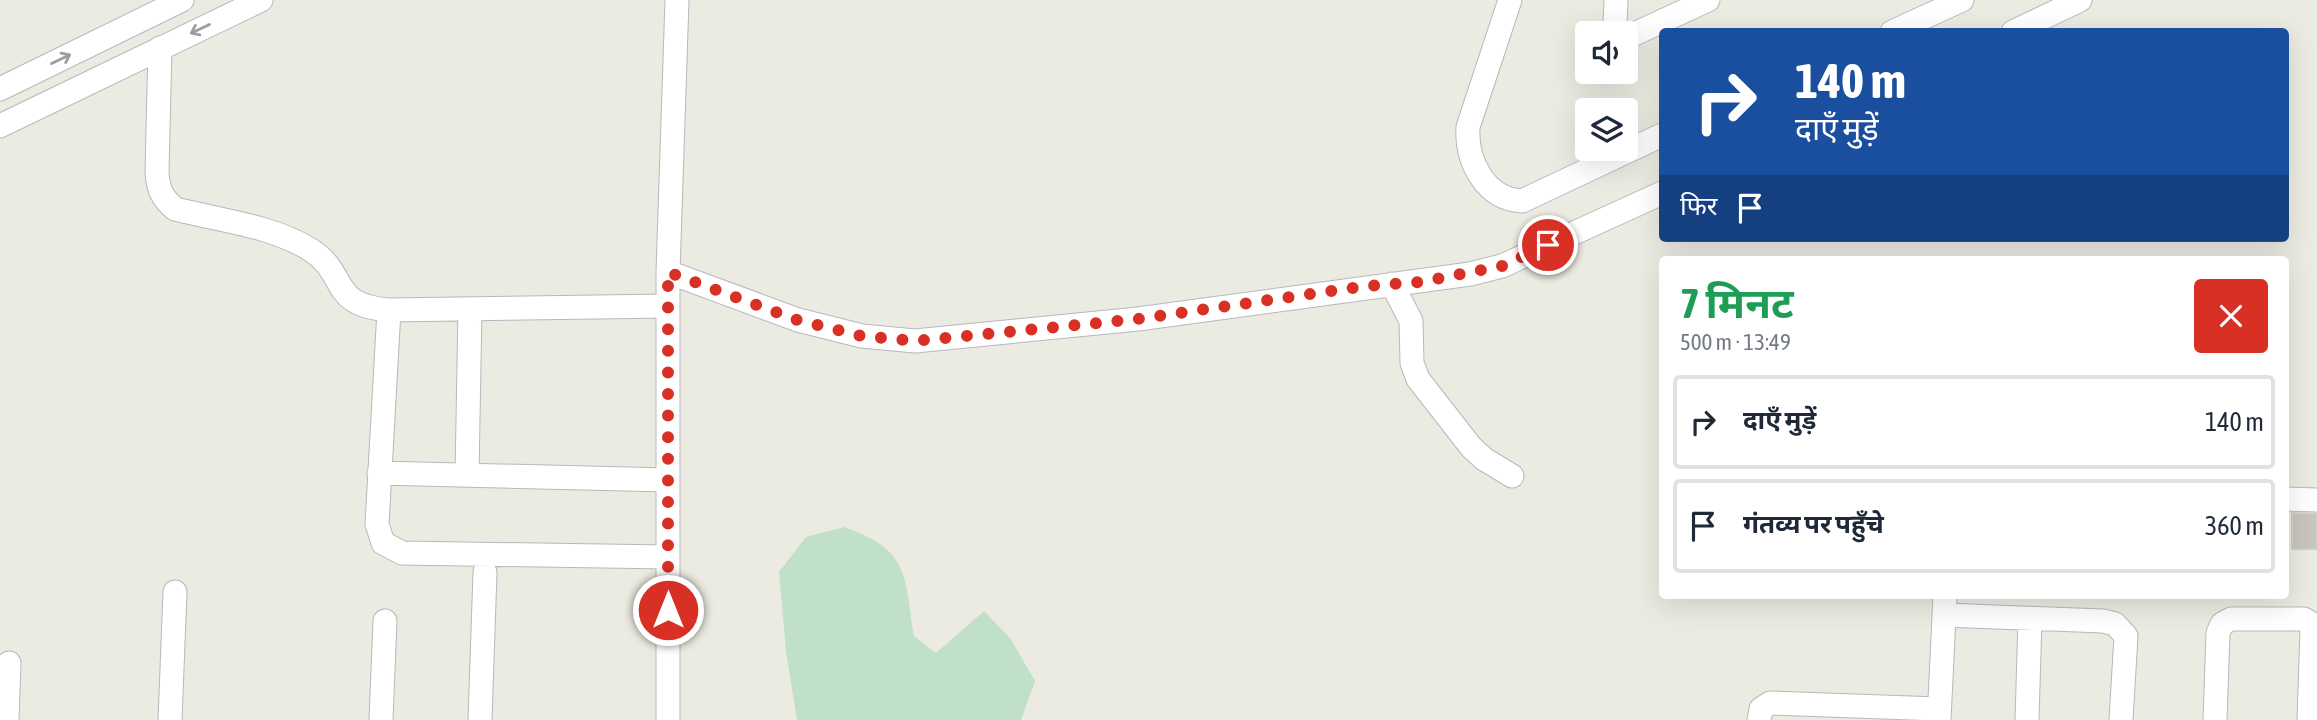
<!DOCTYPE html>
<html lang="hi">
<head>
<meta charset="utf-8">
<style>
	body { margin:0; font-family:"Asap Condensed","Noto Sans Devanagari",sans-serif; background:#f2f2f3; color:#1f2937; height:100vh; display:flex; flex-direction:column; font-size:26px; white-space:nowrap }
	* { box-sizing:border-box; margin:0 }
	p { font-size:23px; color:#747a83 }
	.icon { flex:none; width:38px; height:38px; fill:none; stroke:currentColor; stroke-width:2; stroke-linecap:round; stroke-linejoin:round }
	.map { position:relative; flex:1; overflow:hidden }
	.panel { position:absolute; left:1659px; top:256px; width:630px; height:343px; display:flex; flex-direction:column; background:#fff; border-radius:7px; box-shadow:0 7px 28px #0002 }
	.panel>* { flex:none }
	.banner { position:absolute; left:1659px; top:28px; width:630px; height:214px; border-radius:7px; box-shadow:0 7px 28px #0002; background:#1a4fa0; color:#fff; overflow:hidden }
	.tools { position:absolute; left:1575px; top:21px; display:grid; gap:14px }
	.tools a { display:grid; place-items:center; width:63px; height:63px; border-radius:7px; background:#fff; box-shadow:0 7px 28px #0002; font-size:35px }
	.pin { position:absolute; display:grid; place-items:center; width:60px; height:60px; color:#fff; margin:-30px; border:4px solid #fff; border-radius:50%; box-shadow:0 2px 7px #0007 }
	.me { position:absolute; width:77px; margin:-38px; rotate:0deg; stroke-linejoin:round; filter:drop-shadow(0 0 5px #0008) }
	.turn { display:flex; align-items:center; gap:24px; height:147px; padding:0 21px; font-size:32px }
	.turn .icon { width:91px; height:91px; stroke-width:2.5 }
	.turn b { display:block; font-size:49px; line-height:60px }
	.then { display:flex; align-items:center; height:66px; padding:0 21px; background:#0003; gap:14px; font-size:26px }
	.round { display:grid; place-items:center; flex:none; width:74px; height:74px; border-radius:7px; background:#f2f2f3 }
	.summary { display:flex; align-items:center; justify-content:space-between; height:119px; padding:0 21px }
	h1 { font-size:42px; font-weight:700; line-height:52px; color:#1e9e55 }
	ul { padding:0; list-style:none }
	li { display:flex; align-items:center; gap:21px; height:94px; margin:0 14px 10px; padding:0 7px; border:4px solid #e0e1e3; border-radius:7px }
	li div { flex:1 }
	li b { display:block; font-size:26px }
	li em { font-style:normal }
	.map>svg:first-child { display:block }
</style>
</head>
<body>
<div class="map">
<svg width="2317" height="720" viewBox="0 0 2317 720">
	<rect width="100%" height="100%" fill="#ebebe2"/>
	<!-- green -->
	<path fill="#c1e0c8" d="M844,527C910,550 904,574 914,636L936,653L984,611L1010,638L1035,681L1021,720H797L786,652L779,572L806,537Z"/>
	<!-- building -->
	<path fill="#c7c5be" stroke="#cfcec1" stroke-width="2" d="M2292,513L2317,514V549H2292Z"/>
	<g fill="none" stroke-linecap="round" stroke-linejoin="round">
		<defs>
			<path id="minor" d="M1510,0L1468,127C1466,161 1485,199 1522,201L1662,135
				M1616,0L1615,24L1618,32L1622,33
				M1892,32L1962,0
				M2013,32L2080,0
				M1626,34L1630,36L1708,0
				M160,48L157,172C158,189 162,198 175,209C219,220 273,226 311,250C349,275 328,305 389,310L668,306
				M0,89L182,0
				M0,126L261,0
				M668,272L798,320L862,336L915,341L1138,319L1470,274L1502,266L1662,193
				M1392,284L1411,321L1412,363L1418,379L1471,447L1484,459L1512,476
				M389,310L377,524L383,543L402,553L667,557
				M379,473L668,480
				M467,475L470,309
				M2286,499L2317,500
				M1944,615L2103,621L2115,624L2126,636L2121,720
				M7,720L9,663
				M170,720L175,592
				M381,720L385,621
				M480,720L485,572
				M668,720V272L677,0
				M1759,720L1761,709L1770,703L1939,709
				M1939,720L1945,595
				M2027,720L2030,619
				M2215,720L2218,633L2222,624L2231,619H2304L2309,622L2312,630L2309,720"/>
		</defs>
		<!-- minor casing -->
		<use href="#minor" stroke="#b7b8bd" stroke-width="25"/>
		<!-- minor -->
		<use href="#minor" stroke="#fff" stroke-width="23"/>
	</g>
	<!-- one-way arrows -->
	<defs><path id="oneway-shaft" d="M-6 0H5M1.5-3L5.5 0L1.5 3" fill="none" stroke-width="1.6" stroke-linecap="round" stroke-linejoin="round" transform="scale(1.75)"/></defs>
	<g stroke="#9c9da0">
		<use href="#oneway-shaft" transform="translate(200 29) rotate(155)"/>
		<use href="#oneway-shaft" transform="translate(61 59) rotate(-26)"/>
	</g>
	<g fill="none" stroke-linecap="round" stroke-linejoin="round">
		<!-- route -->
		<path stroke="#d93025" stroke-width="12" stroke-dasharray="0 21.6" d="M668,610V272L797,320L862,336L915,341L1138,319L1366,286L1420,282L1502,266L1548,245"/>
	</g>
</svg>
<div class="tools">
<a><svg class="icon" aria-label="sound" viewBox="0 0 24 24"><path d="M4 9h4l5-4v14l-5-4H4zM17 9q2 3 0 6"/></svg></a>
<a><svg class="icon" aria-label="layers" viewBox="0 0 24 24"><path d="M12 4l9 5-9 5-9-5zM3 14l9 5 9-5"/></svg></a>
</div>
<div class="pin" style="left:1548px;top:245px;background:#d93025"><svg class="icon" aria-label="arrive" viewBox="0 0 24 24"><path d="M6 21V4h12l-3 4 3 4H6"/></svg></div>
<svg class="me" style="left:668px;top:610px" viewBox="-20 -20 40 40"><circle r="17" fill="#d93025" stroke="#fff" stroke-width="3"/><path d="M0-11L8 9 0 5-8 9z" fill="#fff"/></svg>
<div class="banner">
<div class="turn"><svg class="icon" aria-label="right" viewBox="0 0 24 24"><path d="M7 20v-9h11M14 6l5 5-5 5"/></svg><div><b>140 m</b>दाएँ मुड़ें</div></div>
<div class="then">फिर<svg class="icon" aria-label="arrive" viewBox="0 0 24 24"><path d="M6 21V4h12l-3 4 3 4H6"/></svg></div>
</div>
<section class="panel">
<div class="summary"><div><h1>7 मिनट</h1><p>500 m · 13:49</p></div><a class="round" style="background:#d93025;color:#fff"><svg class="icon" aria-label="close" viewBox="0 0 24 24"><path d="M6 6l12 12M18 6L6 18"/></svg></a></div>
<ul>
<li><svg class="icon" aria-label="right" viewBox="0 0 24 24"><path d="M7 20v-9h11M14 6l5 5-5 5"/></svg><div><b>दाएँ मुड़ें</b></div><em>140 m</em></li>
<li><svg class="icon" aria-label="arrive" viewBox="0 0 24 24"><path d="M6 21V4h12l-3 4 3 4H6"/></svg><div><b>गंतव्य पर पहुँचे</b></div><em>360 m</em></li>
</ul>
</section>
</div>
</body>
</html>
